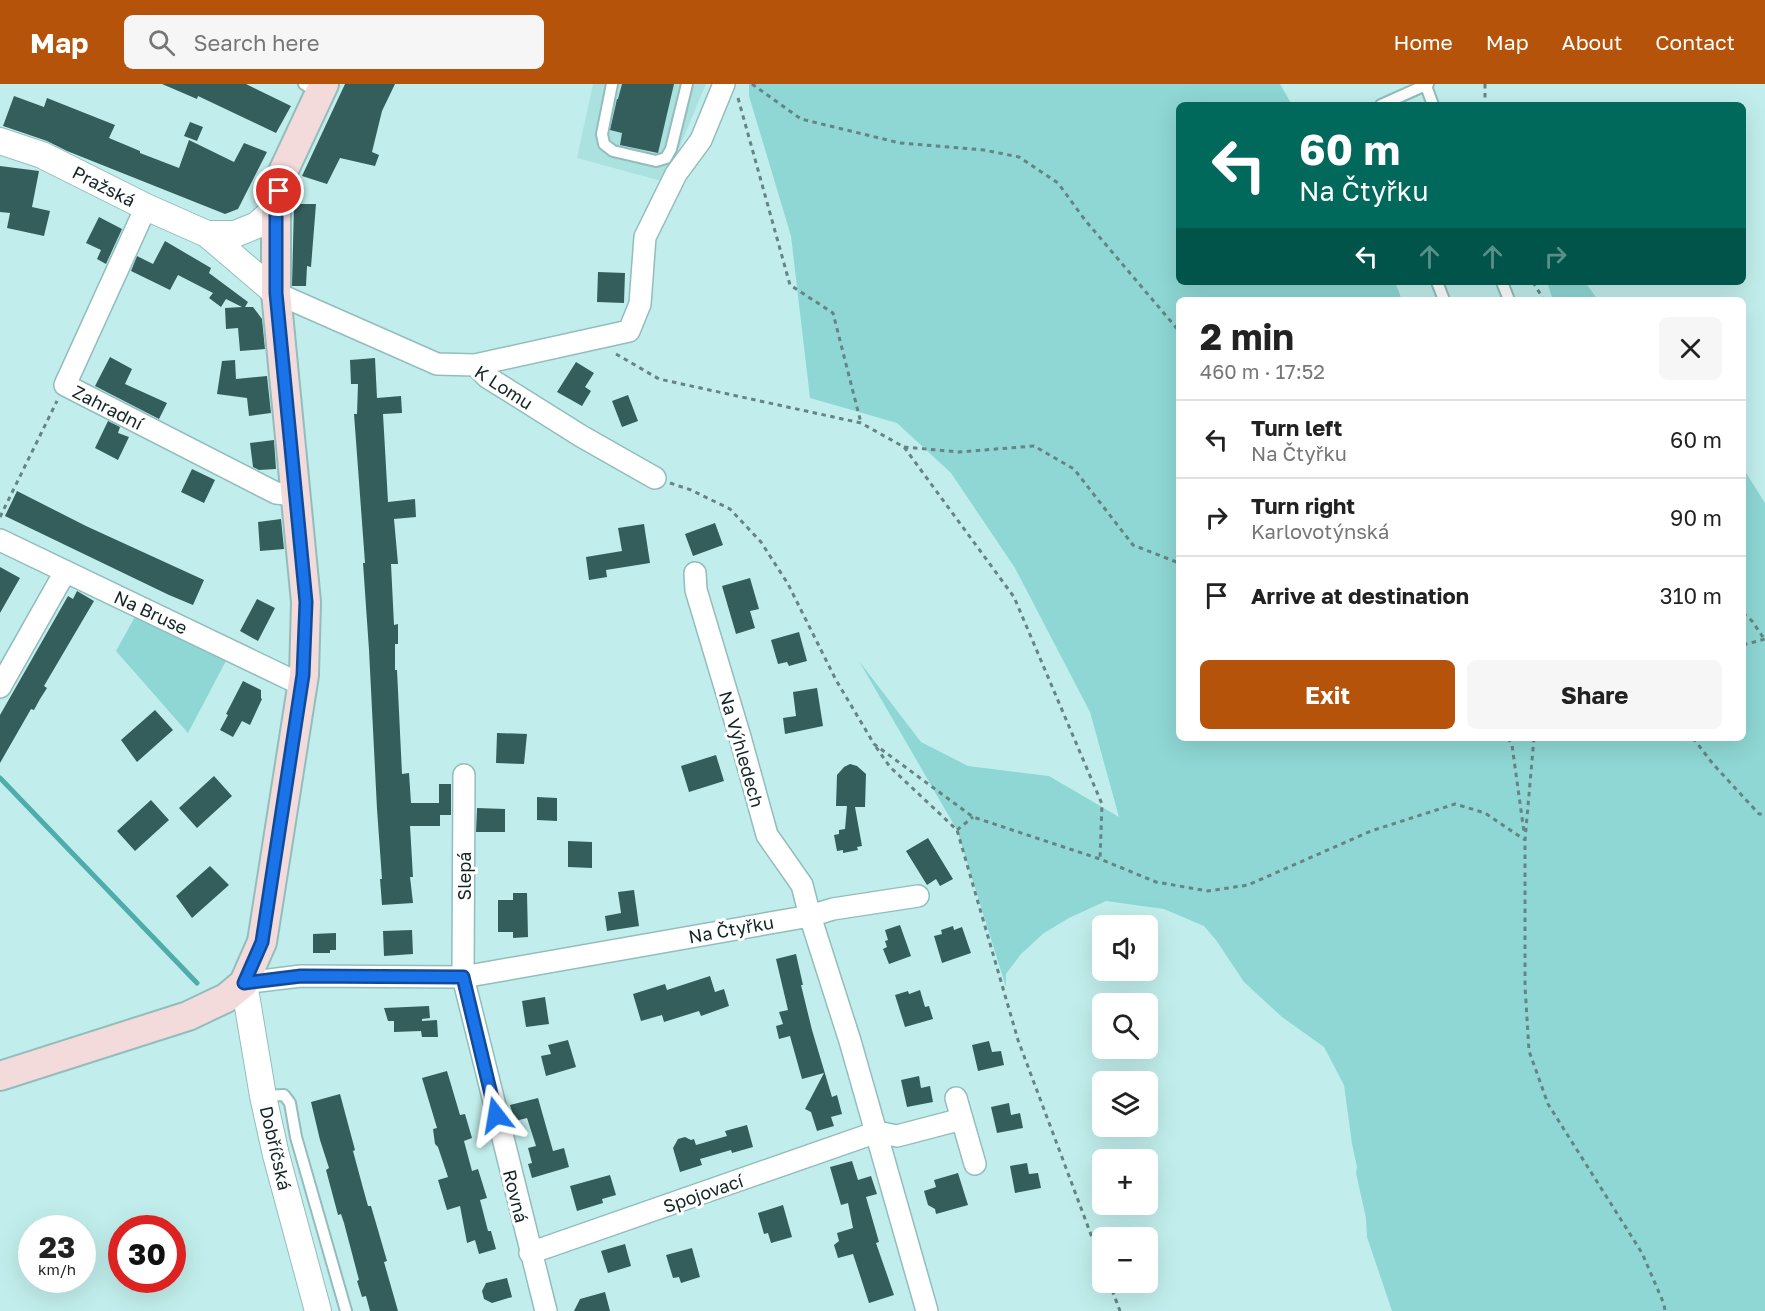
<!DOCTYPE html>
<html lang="en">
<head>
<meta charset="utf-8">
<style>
	body { margin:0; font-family:"Golos Text",sans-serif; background:#f6f6f6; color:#222; height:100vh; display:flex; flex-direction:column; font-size:22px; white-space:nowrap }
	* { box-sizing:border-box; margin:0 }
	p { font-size:20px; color:#767676 }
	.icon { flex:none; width:33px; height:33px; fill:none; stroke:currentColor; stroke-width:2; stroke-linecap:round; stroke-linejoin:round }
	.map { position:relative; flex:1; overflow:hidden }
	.details { position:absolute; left:1176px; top:213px; width:570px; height:444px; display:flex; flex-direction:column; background:#fff; border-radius:9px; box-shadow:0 6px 24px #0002 }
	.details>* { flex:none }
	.top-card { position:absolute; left:1176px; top:18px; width:570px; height:183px; border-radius:9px; box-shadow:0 6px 24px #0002; background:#00695c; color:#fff; overflow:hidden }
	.fabs { position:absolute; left:1092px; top:831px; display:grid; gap:12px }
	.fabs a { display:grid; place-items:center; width:66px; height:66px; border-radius:9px; background:#fff; box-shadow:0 6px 24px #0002; font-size:30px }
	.speed { position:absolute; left:18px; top:1131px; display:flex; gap:12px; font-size:30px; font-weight:700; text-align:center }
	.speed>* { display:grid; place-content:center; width:78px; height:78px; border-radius:50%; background:#fff; box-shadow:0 6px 24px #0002; line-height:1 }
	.speed small { font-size:15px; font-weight:400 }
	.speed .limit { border:9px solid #d22; background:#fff; color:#111 }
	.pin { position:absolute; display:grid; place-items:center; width:51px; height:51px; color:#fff; margin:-26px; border:3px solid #fff; border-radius:50%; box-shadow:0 2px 6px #0007 }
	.me { position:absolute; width:66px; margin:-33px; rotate:346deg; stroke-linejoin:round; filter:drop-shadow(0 0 4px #0008) }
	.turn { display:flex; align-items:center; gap:21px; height:126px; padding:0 24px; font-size:27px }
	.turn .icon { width:78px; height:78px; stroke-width:2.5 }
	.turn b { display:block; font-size:42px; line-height:51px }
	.lanes { display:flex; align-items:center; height:57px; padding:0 24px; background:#0003; justify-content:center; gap:30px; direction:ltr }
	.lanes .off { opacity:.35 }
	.round { display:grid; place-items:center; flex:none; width:63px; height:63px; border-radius:9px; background:#f6f6f6 }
	.summary { display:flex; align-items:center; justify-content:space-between; height:102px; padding:0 24px }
	h1 { font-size:36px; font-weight:700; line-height:45px }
	.primary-button { display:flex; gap:12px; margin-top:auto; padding:12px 24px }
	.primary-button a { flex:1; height:69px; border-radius:9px; background:#b45309; color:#fff; font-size:24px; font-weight:700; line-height:69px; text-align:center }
	.primary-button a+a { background:#f6f6f6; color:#222 }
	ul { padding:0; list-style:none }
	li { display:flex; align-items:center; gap:18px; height:78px; padding:0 24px; border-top:2px solid #e0e0e0 }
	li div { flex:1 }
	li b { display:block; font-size:22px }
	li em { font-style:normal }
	header { display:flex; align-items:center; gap:36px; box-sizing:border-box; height:84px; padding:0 30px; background:#b45309; color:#fff }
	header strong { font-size:28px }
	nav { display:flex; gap:33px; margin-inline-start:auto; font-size:21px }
	.search { width:420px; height:54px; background:#f6f6f6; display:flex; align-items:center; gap:15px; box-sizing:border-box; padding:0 21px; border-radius:9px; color:#767676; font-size:22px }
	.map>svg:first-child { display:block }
</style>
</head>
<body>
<header>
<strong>Map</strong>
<div class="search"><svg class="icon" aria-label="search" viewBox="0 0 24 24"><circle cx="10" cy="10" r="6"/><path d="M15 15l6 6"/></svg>Search here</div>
<nav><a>Home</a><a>Map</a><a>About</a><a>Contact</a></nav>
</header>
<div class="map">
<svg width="1765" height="1227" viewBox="0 0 1765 1227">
	<rect width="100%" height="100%" fill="#c1eeec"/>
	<!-- built -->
	<path fill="#abe1df" d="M593,0H706L665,98L577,74Z"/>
	<!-- green -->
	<path fill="#8ed7d4" d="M749,0H1280L1292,21H1179V198H1395L1402,216H1179V654H1743V384L1765,419V1227H1392L1367,1153L1366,1134L1356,1089L1357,1083L1352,1060L1344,1001L1324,963L1282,933L1244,898L1216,856L1204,842L1164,825L1106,817L1069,834L1044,849L1021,870L1006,890V903L957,746L859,577L921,658L968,682L1049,692L1119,733L1090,628L1015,484L951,389L897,339L810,314L791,152L749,12Z
		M1547,198H1585L1598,216H1553Z
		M136,531L227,575L188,649L116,567Z"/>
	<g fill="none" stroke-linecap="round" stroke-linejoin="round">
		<!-- stream -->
		<path stroke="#4eadab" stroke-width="5" d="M0,694L197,899"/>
	</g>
	<!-- building -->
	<path fill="#345e5c" d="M162,0H246L291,22L276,49L198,12L197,15Z
		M345,0H395L382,27L372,68L379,71L375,82L340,74L327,100L302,92Z
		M622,0H674L658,69L620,61L622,49L610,46L617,15H618Z
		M14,12L44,23L47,14L115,41L109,54L140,67V69L179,84L189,56L234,78L244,59L267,68L238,125L225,130L67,67L47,57L3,42Z
		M190,38L203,43L197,57L184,52Z
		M0,82L39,87L32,123L50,127L44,152L7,144L10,129L0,128Z
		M294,120H316L311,183L307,182L306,202H292Z
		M99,133L122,145L106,180L97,175L101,166L86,159Z
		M165,157L211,184L209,189L248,218L245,223H253L262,235L265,265L240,267L238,244L226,245L225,224L242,223L226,215L221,223L209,214L213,209L178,191L170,206L131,187L137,172L153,180Z
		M598,188L625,189L624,219L597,218Z
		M110,273L132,285L125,300L167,319L159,335L95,302Z
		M375,274L377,314L401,312L402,329L383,330L388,418L415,415L416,433L394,435L398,480H391L394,541L398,540V560H395V586H397L402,690L409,689L411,719H439V700H451V731H440V742H410L413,793H410L413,819L382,821L380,795H382L377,725L369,566L363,479H365L354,330H357L358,300H351L350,276Z
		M235,276L236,295L267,292L271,329L249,332L247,314L217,310L222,277Z
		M576,278L594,289L585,303L591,307L582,322L557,308Z
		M628,311L638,337L622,343L612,317Z
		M108,337L120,343L118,349L129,353L118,376L95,364Z
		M274,356L276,385L259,386L253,383L250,359Z
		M192,385L215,396L204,419L181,408Z
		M17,407L86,442L204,496L193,521L169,511L5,432Z
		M281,435L284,465L260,467L258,438Z
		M715,439L723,461L693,472L685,450Z
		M644,440L650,479L606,486L607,493L589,496L586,473L622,467L618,444Z
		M0,483L20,494L0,529Z
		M750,494L759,525L750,527L755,544L736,550L722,502Z
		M77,507L94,517L44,602L47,604L40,615L34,626L31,625L0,679V631L68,512L73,515Z
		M257,515L275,524L258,557L240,547Z
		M799,548L807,577L789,582L787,578L778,580L771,556Z
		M243,597L261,606V614L262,615L250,641L242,637L233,653L220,646L228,631L226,630Z
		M817,604L823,642L785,650L783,634L796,632L793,608Z
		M155,626L173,646L137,678L121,656Z
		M497,649L527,650L524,680L496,679Z
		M716,671L724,697L689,708L681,682Z
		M850,680L857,682L866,690L865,723H855L862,762L857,763L858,766L843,769V766L837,767L834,751L839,750V746L845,745L847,722H836L837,691L844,683Z
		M214,692L232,712L197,744L179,724Z
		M537,713L557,714V737L537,736Z
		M151,716L169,736L135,767L117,747Z
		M477,724L505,725V748H476Z
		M928,754L953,795L940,802L936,795L927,801L906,767Z
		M568,757L592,758V784L568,783Z
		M210,782L229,801L192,834L176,812Z
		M634,806L639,842L607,847L605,832L621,829L618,808Z
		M513,809H527L528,853L513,854V848H498V816H513Z
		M900,841L911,872L889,880L883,865L887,863L885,857L888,856L885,846Z
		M953,842L954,846L962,843L971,869L942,879L934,852L942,850L941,846Z
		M412,846L413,870L384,872L383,847Z
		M336,849V866H330V869H313V850Z
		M796,870L803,901H801L812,946L832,1013L837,1011L842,1030L831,1033L834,1042L817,1047L811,1028L805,1025L824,989L802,995L790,952L779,955L776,942L783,940L779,928L788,926L776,875Z
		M710,892L715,908L724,905L729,922L701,932L699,927L664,938L662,931L641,937L633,910L665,900L667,906Z
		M920,906L925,923L929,922L933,935L905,943L895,911L908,907L909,910Z
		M545,913L549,940L526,943L522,917Z
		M429,922L430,934L422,935V937L437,936L438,953H422L421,947L394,948V937H388L384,924Z
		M568,956L576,983L546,992L541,972L551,970L548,961Z
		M989,957L992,968L1001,967L1004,981L978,987L972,961Z
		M447,987L460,1031L465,1030L472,1054L464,1057L472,1087L478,1085L487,1114L480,1116L488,1147H491L496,1165L479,1170L475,1156L467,1159L460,1122L447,1126L438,1096L448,1093L438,1063L435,1060L433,1045L437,1044L422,994Z
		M919,992L921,1004L930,1002L933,1018L907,1023L901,996Z
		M340,1010L355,1066L353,1067L363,1104L368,1122H371L387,1177L384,1178L398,1227H370L366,1212L362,1213L357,1197L359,1196L344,1139L341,1130L338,1131L326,1086L329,1084L320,1056L311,1018Z
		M538,1014L553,1067L564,1064L569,1083L532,1094L528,1080L532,1079L528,1064L536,1062L527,1034L515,1037L510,1021Z
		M1009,1019L1011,1031L1020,1029L1023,1044L997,1049L991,1023Z
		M747,1041L753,1063L732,1069L731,1066L700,1075L702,1081L680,1088L673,1064L678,1055L685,1053L691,1056L694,1055L696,1061L727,1052L725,1047Z
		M852,1077L858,1096L871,1092L877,1110L866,1113L879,1158L876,1159L894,1211L869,1219L853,1170L838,1174L834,1161L839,1157L837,1149L853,1144L848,1119L841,1121L830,1083Z
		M1027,1079L1029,1090L1038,1089L1041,1104L1015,1109L1010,1082Z
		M958,1089L968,1121L936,1130L935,1125L928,1121L924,1107L936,1103L934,1096Z
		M610,1091L616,1111L602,1115L603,1119L577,1127L570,1102Z
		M783,1121L792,1153L771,1159L768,1149L764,1150L758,1129Z
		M625,1160L631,1182L608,1189L601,1167Z
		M692,1164L700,1193L681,1199L679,1193L673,1194L666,1171Z
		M507,1194L512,1213L492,1219L484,1215L482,1207L486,1199Z
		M605,1208L610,1227H574L580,1215Z"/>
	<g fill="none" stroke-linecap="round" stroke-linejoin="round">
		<defs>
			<path id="service" d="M304,0L319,9
				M612,0L602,50L604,60L613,67L656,77L666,74L671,65L687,0
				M1426,2L1433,21
				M1381,21L1428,0
				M1437,198L1444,216
				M1502,198L1509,216
				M264,1012L284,1011L290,1019L296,1053L346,1227"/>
			<path id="minor" d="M146,123L65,301L276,409L295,411
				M276,209L437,280L475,281L629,247L640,220L645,153L676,90L701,56L724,0
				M475,281L487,293L581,352L655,394
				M0,456L302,601
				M695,489L696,506L740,653L767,751L802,801L810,832L850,957L927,1227
				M0,603L65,488
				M464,691L463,893L546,1227
				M244,899L301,892L463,893L810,832L833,825L918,812
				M956,1014L975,1080
				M530,1169L877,1048L897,1052L962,1035"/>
			<path id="tertiary" d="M0,57L42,71L146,123L207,150L276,209
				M207,150H235L257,141L276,124
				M244,899L263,1012L276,1071L318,1227"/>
			<path id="secondary" d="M0,992L188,932L226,914L244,899L262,858L304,591L306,518L276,209V124L282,90L324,0"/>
		</defs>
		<!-- service casing -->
		<use href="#service" stroke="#92bdbc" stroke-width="14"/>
		<!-- minor casing -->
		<use href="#minor" stroke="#92bdbc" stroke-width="24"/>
		<!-- tertiary casing -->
		<use href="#tertiary" stroke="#92bdbc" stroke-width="28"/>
		<!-- secondary casing -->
		<use href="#secondary" stroke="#92bdbc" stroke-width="32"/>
		<!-- path -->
		<path stroke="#668483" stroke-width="3" stroke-dasharray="4.5 4.5" stroke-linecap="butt" d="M752,0L801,35L900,59L984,66L1019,73L1058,99L1085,136L1179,247
			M1485,0V21
			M738,14L790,201L833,229L861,339
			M1533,198L1544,216
			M616,270L659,295L861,339L904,363L1014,513L1102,720L1100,775
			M904,363L959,368L1034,362L1074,385L1133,461L1179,479
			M670,399L691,406L730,425L761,458L788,500L836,596L874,660L973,733L1100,775L1156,798L1208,807L1248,801L1371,747L1455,720L1485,729L1525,756
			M0,433L57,317
			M1743,529L1752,537L1765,556
			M1743,561L1765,555
			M1508,654L1512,661L1524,748
			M1534,654L1525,756V902L1529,967L1548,1020L1642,1169L1664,1220L1665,1227
			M1693,654L1713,680L1759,730H1765
			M876,663L890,683L957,746L1018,956L1102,1180
			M957,746L973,733
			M1109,1198L1120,1227"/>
		<!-- service -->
		<use href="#service" stroke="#fff" stroke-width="10"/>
		<!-- minor -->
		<use href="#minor" stroke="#fff" stroke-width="21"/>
		<!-- tertiary -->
		<use href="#tertiary" stroke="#fff" stroke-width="26"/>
		<!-- secondary -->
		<use href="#secondary" stroke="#f3dadb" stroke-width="28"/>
	</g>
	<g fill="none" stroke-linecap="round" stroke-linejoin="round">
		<defs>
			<path id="route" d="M279,107L276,124V209L306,518L303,591L262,858L244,899L301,892L463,893L496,1031"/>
		</defs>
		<!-- route casing -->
		<use href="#route" stroke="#114b97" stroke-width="15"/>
		<!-- route -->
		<use href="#route" stroke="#1a73e8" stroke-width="10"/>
	</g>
	<g text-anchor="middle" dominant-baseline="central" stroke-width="6" stroke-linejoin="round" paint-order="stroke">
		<!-- street labels -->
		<g font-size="18" fill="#142525" stroke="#fff">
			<text transform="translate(104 102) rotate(27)">Pražská</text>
			<text transform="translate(504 303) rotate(33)">K Lomu</text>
			<text transform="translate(108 323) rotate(27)">Zahradní</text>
			<text transform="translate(151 528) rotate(25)">Na Bruse</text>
			<text transform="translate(742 665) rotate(74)">Na Výhledech</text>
			<text transform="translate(464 792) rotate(-90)">Slepá</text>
			<text transform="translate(731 845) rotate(-10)">Na Čtyřku</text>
			<text transform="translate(276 1064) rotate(77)">Dobříčská</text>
			<text transform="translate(703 1109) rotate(-19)">Spojovací</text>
			<text transform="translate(516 1112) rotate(76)">Rovná</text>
		</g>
	</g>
</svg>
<div class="fabs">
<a><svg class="icon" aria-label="sound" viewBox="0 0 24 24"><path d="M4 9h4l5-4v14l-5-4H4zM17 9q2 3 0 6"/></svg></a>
<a><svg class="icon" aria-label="search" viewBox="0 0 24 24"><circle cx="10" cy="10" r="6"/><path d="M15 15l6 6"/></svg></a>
<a><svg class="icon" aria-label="layers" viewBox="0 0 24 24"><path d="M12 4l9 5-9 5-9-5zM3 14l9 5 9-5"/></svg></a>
<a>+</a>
<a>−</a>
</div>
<div class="speed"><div>23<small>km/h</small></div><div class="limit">30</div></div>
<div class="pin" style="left:279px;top:107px;background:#d93025"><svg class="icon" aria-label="arrive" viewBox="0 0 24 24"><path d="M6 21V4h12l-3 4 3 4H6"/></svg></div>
<svg class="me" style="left:496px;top:1031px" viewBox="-20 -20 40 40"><path d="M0-17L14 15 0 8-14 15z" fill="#1a73e8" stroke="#fff" stroke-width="4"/></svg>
<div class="top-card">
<div class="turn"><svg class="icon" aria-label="left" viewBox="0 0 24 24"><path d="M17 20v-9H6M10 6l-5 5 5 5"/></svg><div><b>60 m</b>Na Čtyřku</div></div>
<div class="lanes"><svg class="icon" aria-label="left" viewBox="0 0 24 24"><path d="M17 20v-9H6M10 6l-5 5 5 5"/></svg><svg class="icon off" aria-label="ahead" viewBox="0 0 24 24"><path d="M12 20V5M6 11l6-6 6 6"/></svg><svg class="icon off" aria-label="ahead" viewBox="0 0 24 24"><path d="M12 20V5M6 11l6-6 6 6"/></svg><svg class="icon off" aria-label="right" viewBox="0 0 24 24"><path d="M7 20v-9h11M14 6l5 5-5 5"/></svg></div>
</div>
<section class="details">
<div class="summary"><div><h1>2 min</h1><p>460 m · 17:52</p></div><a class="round"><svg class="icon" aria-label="close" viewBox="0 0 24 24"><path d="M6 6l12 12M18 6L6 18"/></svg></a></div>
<ul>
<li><svg class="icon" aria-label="left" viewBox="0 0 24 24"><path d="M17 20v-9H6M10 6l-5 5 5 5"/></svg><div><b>Turn left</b><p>Na Čtyřku</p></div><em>60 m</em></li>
<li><svg class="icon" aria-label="right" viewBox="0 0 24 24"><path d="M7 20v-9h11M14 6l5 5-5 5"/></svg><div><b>Turn right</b><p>Karlovotýnská</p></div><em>90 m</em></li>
<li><svg class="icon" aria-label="arrive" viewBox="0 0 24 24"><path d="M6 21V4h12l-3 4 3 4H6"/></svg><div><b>Arrive at destination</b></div><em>310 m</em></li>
</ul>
<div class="primary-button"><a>Exit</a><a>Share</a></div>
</section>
</div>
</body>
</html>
